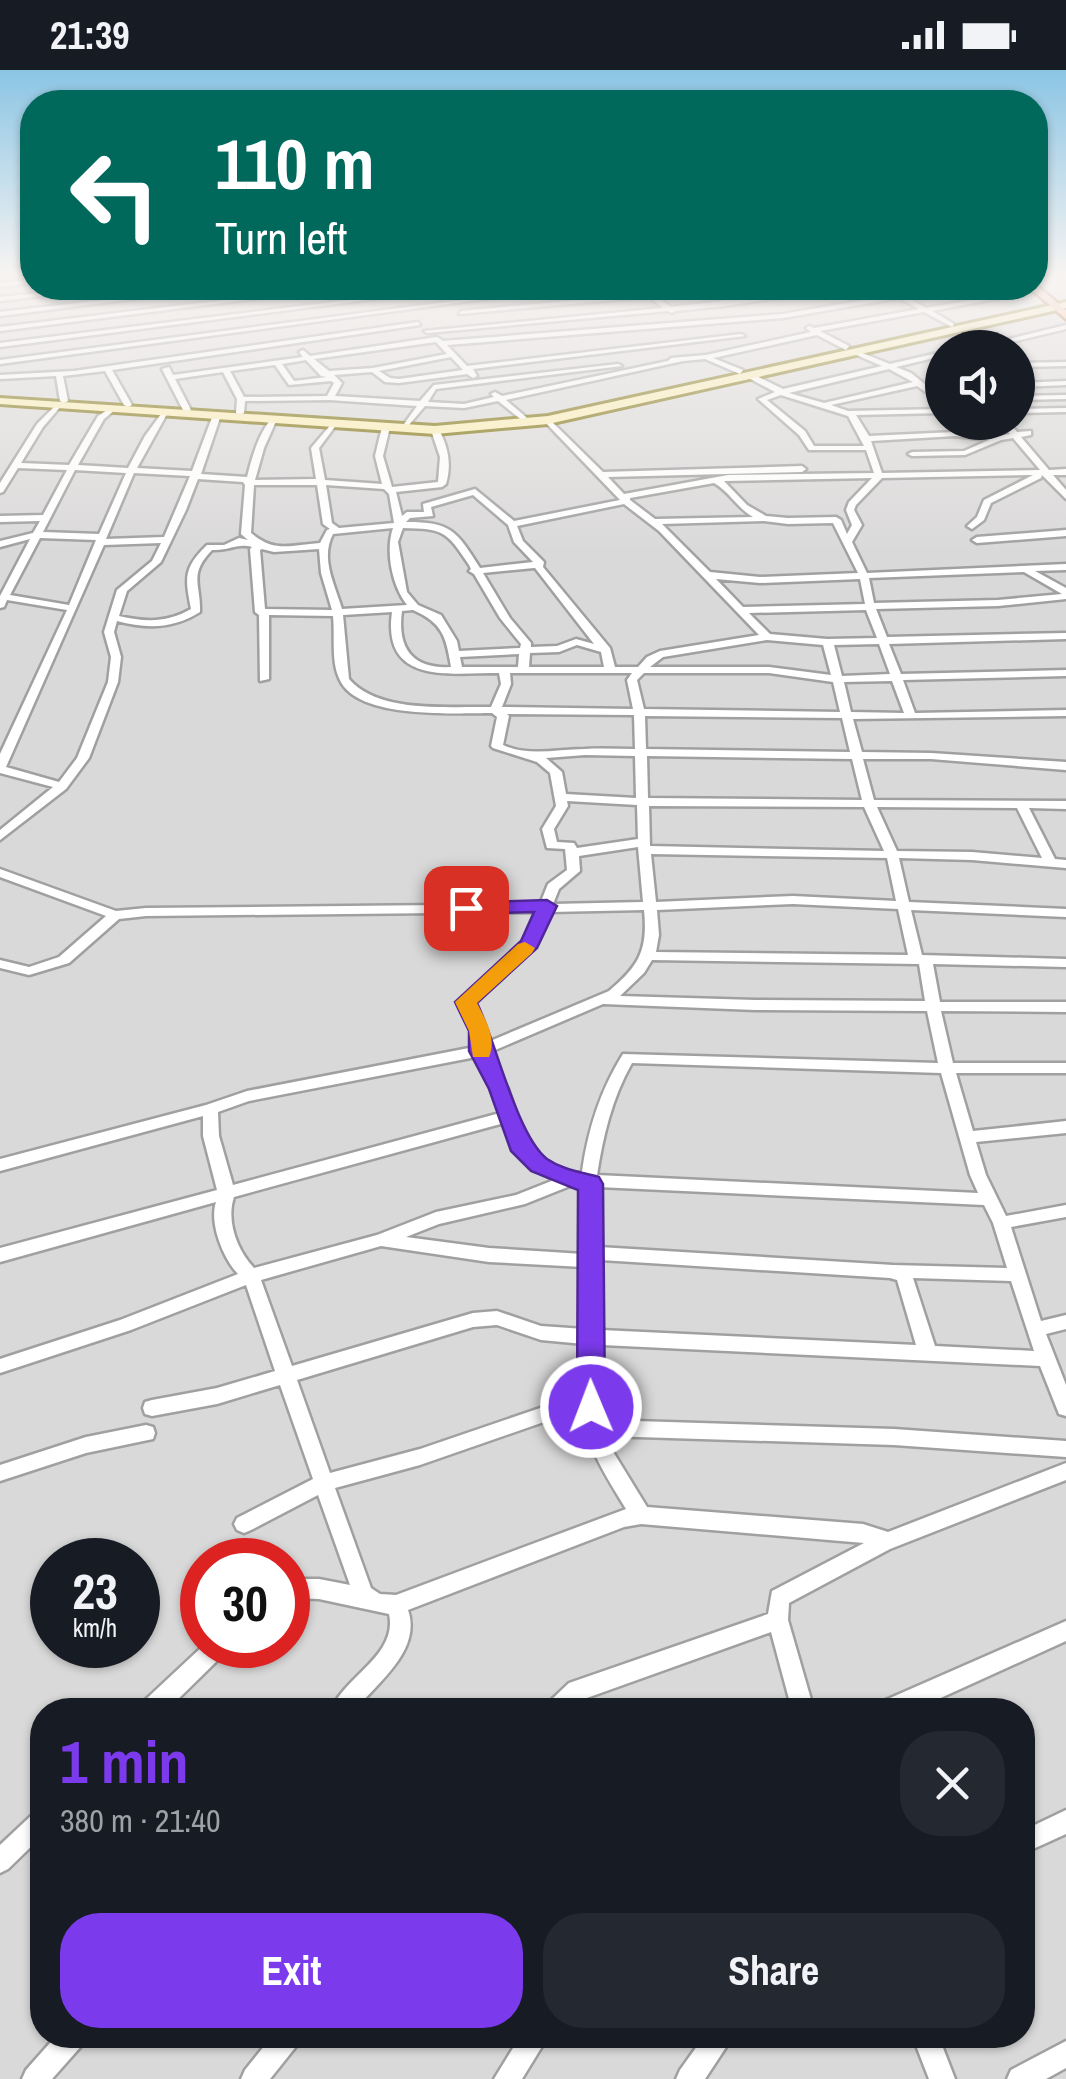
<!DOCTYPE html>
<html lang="en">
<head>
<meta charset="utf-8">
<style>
	body { margin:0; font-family:"Archivo Narrow",sans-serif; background:#242831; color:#f1f3f6; height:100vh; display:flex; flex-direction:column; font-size:38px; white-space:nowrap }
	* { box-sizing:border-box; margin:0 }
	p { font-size:32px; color:#9ea1a6 }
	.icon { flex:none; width:55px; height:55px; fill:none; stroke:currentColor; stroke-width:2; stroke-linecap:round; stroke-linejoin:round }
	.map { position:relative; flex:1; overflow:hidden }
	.details { position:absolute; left:30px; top:1628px; width:1005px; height:350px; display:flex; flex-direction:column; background:#171b24; border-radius:40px; box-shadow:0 2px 8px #0004 }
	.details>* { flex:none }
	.top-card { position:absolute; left:20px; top:20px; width:1028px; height:210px; border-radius:40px; box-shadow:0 2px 8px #0004; background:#00695c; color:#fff; overflow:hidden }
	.controls { position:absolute; left:925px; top:260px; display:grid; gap:20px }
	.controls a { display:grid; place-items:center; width:110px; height:110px; border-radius:50%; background:#171b24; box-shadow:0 2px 8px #0004; font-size:50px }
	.speed { position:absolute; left:30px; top:1468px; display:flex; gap:20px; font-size:50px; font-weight:700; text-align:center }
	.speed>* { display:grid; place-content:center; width:130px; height:130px; border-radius:50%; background:#171b24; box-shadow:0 2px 8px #0004; line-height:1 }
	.speed small { font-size:25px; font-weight:400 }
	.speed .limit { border:15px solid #d22; background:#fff; color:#111 }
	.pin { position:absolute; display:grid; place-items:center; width:85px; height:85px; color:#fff; margin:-42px; border-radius:20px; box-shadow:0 5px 15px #0006 }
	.me { position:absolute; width:110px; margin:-55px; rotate:359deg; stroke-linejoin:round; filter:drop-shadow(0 0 8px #0008) }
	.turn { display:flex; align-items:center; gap:35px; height:210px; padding:0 30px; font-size:45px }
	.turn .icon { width:130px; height:130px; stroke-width:2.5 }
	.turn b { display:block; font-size:70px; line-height:85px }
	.round { display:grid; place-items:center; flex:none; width:105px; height:105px; border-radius:40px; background:#242831 }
	.overview { display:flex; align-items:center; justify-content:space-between; height:170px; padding:0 30px }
	h1 { font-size:60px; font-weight:700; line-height:75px; color:#7c3aed }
	.action { display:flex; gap:20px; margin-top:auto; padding:20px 30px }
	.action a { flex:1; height:115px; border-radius:40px; background:#7c3aed; color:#fff; font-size:40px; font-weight:700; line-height:115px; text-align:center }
	.action a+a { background:#242831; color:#f1f3f6 }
	.status { display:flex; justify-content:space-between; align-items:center; height:70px; padding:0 50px; background:#171b24; direction:ltr }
	.status svg { height:28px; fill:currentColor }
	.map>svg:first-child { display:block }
</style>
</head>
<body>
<div class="status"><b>21:39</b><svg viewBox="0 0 49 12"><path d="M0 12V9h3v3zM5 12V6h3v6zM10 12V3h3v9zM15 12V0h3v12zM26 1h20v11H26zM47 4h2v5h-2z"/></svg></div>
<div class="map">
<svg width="1066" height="2009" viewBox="0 0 1066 2009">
	<rect width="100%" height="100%" fill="#eee7e1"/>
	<!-- residential -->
	<path fill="#dad9d9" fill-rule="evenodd" d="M0,203H32V218H1035V204L1049,217L1046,221L1066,226V2009H0ZM942,278H1018V352H942ZM52,1490H138V1575H52ZM202,1490H288V1575H202ZM42,1640H1022V1965H42Z"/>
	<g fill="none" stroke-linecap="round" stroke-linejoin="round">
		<defs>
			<path id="street" d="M32,209V213L0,217V213Z
				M89,218H106L0,231V227Z
				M205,218H220L0,246V242Z
				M326,218H341L0,261V257Z
				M446,218H461L0,277V273Z
				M554,218H568L0,294V290Z
				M706,218H734L654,225L671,237L827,218H840L725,236L675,241L672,243L668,241L427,263L424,261L663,238L649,227L459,244L461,241L643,224L646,221Z
				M883,218H890L901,224L950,218L907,227L926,238L1039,218L1042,220L932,241L954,254L952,257L924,242L820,261L849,276L846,280L817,265L713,288L743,300L740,304L705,289L683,291L506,330L526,347L527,349L523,351L498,331L464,338L425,336L408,356L404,354L417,336L330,330L245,331L244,343L240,345L236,343L237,329L223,302L175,309L191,340L187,342L183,340L162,299L169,297L173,305L303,287L299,282L303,280L310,286L437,267L443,271L783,244L894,225ZM899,228L919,239L814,258L809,256L806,258L811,262L706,285L671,288L668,291L502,326L495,322L491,324L494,327L464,334L428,332L436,319L622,296L618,294L434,315L420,331L335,326L342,313L334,305L372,302L385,312L399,313L467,304L473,308L477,306L473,299L745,266L741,264L467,296L447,275L783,248ZM436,272L447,284L373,298L329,301L314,289ZM451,287L463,300L399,309L390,308L379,301ZM306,290L321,306L327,307L294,311L282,294ZM275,295L289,315L331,311L334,313L327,326L244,327L230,301Z
				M418,252L420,255L112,300L132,335L128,337L124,335L105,301L63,306L68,331L64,333L60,331L56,306L0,309V305L74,301Z
				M1066,255V259L987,278H973Z
				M852,279L890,294L942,282V286L896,297L911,303L942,328V333L917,316L831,335L848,341L942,339V343L856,345L869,366L955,362L999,366L1010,364L1000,352H1009L1017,362L1031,361V365L1021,367L1049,400L1066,399V405H1053L1066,420V429L1042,405L1041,408L991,433L984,450L972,459L967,456L977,447L984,430L1033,405L882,408L856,435L854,440L862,455L852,472L867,503L1066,494V500L1035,501L1066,518V529L998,536L876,539L887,567L1066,563V569L889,574L901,604L1066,600V606L903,610L915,643L1066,640V646L853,649L862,682L931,683L1066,692V700L931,689H863L874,730L1066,731V739L1029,738L1055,789L1066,790V798L972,790L899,788L909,832L1066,839V847L911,840L922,885L1066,889V897L933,894L940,932H1066V942L941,941L953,993H1066V1003H956L973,1061L1066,1051V1063L976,1072L986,1105L1006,1146L1066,1135V1147L1011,1157L1041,1251L1066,1245V1259L1046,1264L1066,1315V1346L1059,1344L1040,1296L602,1275L603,1350L894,1359L1066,1371V1387L894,1375L607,1366L612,1380L647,1437L863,1454L888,1462L1066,1393V1410L890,1479L789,1533L788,1550L814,1640H792L771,1562L584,1629L573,1640H546L549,1632L569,1613L768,1544L772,1521L864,1473L641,1454L624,1457L408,1540C422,1580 378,1612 355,1640H331C345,1606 398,1585 389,1544L319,1529L288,1528V1509H319L350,1515L318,1425L251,1460L244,1463L237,1460L234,1454L237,1448L313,1409L280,1315L217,1334L152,1346L145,1344L143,1338L145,1332L152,1330L217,1318L275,1301L246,1215L131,1260L0,1303V1289L120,1250L238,1204C223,1188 209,1153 216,1132L0,1192V1178L217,1120L203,1066V1046L0,1101V1089L206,1035L247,1021L474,977L473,961L459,932L524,872L536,842L146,846L119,849L69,893L29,905L0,898V890L29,897L59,887L106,846L0,807V799L116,841L146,838L540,834L548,814L567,800L565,779L547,778L542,759L556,736L550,703L537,692L493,678L491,676L497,647L492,643C456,643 355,650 339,608C331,591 335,565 333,546L269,545V609L260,611L259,545L255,542L250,479L252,477C236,473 230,481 212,480C188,505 201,514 200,542C173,559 147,559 117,551L114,562L121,587L118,612L89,688L66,719L0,770V760L53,717L0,703V684L67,540L7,530L4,537L0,538V526L30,469L0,477V471L33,463L40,451L0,452V446L43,445L67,400L18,398L3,422L0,423V413L37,354L57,334L61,336L43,357L21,393L69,395L98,346L112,337L116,339L104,349L78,395L128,398L145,366L164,340L168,342L137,398L192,401L213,345L217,343L221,345L201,404L247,407C252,387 259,362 273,347L277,349L264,378L255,410L316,409L311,378L333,352L337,354L319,378L325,410L382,414L375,386L382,357L386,355L390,357L383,386L392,417L438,412L440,387L431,360L438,358C448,376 452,394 446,414L442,417L396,422L402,446L407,442H424L423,434L475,419L514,451L620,430L545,352V348H548L603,402L802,396L806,399L802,402L608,407L624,424L728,405L874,403L866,380H809L799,365L758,329L775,322L743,305L750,303L783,319L882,296L852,283ZM889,299L913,312L824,333L789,323ZM781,325L848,346L864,376H814L805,361L767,330ZM955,366L989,370L964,381L912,382L908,384L912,386L965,385L1001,370L1013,368L1040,400L882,403L871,371ZM75,400L126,403L99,464L43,462ZM134,403L190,406L164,467L106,469ZM872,408L849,432L846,440L852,455L847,464L841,450L836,447L788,448L766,446L747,435L724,411ZM198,409L243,412L245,415L241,464L248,470L239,468L224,475H207C183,498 185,508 191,539C167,553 145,552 119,546L127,521L161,492L186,440ZM714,413C730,422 737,438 753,447L655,449L630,430V428ZM254,415H317L323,454L330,459L327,460L320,473C290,475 275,483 251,463ZM326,415L384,419L389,424L394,453L339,458L332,453ZM473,425L508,455L514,472L533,492L480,498C456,460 451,452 406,452L410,448L433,446L431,437ZM624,434L659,461L759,565L660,581L647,587L638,597H615L610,578L543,497L544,492L523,471L517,456ZM764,451L788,454L833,453L858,503L760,507L710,502L662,454ZM393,458C385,481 392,516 407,535L342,539C335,515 320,489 333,464ZM403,458C443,459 446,460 469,495L471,499L469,501L474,504L500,548L521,574L520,578L459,581L457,571L441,545L418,535L407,522L398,472ZM40,468L96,470L69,535L10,525ZM161,473L152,491L117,520L104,562L111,587L108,612L77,688L59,712L6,697L104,475ZM262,479L274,482L319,479L321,503L332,540L265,539L260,480ZM534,498H535L594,574L576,569L557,576L531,577V573L510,548L483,503ZM1024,502L1062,524L998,530L874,533L869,508ZM716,509L760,513L860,509L865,534L743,537ZM413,540C443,553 446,567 451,597C412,599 397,578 402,541ZM866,540L877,568L827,569L770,564L749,543ZM392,542C382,615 449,603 499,603L501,614L491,637C449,636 379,644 349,609L343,545ZM767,570L823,575L831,605L769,597H650L663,587ZM879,574L890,604L842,606L834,575ZM577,575L601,582L604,597H529L530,583L559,582ZM519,584L518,597H462L460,587ZM510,603H632L627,610L633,639L502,637L511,614ZM644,603H769L833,612L840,642L644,639L637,610ZM892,611L904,643L851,642L844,612ZM507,644L634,645L635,679C618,679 601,678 585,679C557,679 529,687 503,675L509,646ZM645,646L842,648L850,682L646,679ZM585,685L635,686L636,728L566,724L562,702L546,688ZM647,686L852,689L862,730L648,728ZM567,731L637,735L638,769L577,778L574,773L557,772L554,759L568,736ZM649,736L864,737L884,781L650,776ZM877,737L1017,738L1042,788L972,782L897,781ZM638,777L643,832L553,834L559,819L580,801L579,786ZM651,784L887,788L896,831L793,826L656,832ZM793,834L898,839L908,885L656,882L659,865L657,840ZM644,840C648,880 639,896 609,921L488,972L487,961L474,933L535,877L550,842ZM652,890L919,894L925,931L755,930L620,926L644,903ZM603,934L755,940L927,941L938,993L623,984C600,1021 588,1059 582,1102L571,1104L545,1091L526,1072L508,1019L488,983ZM476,987L492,1019L500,1043L233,1115L219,1066L218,1042L249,1031ZM632,993L941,1003L970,1105L978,1123L597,1105C603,1066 612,1028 632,993ZM504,1053C514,1084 525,1095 554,1110L516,1125L436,1142L377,1165L254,1198C237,1180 226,1151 234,1127ZM570,1116L582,1117L583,1184L489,1178L406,1167L439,1154L525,1134ZM598,1117L984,1135L993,1153L1007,1198L893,1195L599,1177ZM381,1176L489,1192L583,1197L584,1259L541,1256L497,1241L473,1243L292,1296L261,1210ZM601,1190L890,1208L897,1210L916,1275L601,1260ZM913,1208L1011,1211L1034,1281L935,1276ZM497,1255L541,1270L584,1274V1323L420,1379L330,1403L297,1310L473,1257ZM584,1338C585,1377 607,1407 626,1439L396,1525L380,1524L371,1518L335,1418L420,1395Z
				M1066,292V296L1018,297V293Z
				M1066,311V315L1018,317V313Z
				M1066,325V329L1018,330V326Z
				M1066,338V342L1018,343V339Z
				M1066,460V466L977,473L972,470L977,467Z
				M146,1355L153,1357L155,1363L153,1369L86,1383L0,1411V1395L86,1367Z
				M1066,1551V1571L914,1640H878L881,1632Z
				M204,1575H230L226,1582L167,1640H140L143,1632Z
				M42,1739V1766L8,1799L0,1803V1775L34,1743Z
				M1066,1740V1764L1022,1784V1761Z
				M57,1965H87L83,1974L52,2009H22L26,2000Z
				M273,1965H302L298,1974L270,2009H241L245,2000Z
				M521,1965H549L522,2009H494Z
				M705,1965H734L705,2009H676L680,2000Z
				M912,1965H938L955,2009H929Z
				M1066,1971V1998L1046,2009H1007L1011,2000Z"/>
			<path id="secondary" d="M1066,232V238L548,354L435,364L0,334V328L435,356L548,346Z"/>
			<path id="primary" d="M1035,214L1066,240V249L1031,219Z"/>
		</defs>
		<!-- street casing -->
		<use href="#street" stroke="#a0a0a0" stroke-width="5"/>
		<!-- secondary casing -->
		<use href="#secondary" stroke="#776900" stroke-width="6"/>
		<!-- primary casing -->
		<use href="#primary" stroke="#954200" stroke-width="5"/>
		<!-- street -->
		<use href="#street" fill="#fff" fill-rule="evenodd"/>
		<!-- secondary -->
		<use href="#secondary" fill="#fcefb2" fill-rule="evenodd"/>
		<!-- primary -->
		<use href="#primary" fill="#ffba96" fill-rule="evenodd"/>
	</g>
	<!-- sky -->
	<linearGradient id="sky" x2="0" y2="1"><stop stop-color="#8bc5e4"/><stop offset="0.42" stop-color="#f7f4f2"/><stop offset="1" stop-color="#f7f4f2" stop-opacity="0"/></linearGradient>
	<rect width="1066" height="484" fill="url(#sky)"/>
	<!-- route -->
	<path fill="#7c3aed" stroke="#51269a" stroke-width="2.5" d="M547,830L557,836L537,878L477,933C495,969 517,1066 547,1089C563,1100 581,1102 599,1107L603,1114L605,1337L601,1345L591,1349L581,1345L577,1337L578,1120L531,1101L511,1081L489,1019L469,981V961L455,932L521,871L534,842L466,844L455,838L458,833Z"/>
	<!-- slow -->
	<path fill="#f59e0b" d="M525,872L535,878L532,883L477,933C486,951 497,968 489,987H473L469,961L455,932L518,874Z"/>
</svg>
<div class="controls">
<a><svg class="icon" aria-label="sound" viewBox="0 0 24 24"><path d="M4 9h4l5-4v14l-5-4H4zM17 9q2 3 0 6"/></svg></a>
</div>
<div class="speed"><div>23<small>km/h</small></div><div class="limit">30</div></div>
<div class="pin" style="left:466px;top:838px;background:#d93025"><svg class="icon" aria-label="arrive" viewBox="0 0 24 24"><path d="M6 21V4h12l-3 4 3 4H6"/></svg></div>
<svg class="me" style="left:591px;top:1337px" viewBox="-20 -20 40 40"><circle r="17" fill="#7c3aed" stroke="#fff" stroke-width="3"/><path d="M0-11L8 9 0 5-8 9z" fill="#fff"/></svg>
<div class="top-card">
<div class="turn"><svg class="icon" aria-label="left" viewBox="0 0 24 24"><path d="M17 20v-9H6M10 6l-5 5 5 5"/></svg><div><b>110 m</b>Turn left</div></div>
</div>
<section class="details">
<div class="overview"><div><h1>1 min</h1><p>380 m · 21:40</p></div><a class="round"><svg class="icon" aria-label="close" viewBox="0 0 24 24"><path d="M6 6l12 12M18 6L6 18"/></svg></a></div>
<div class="action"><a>Exit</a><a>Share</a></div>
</section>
</div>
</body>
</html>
